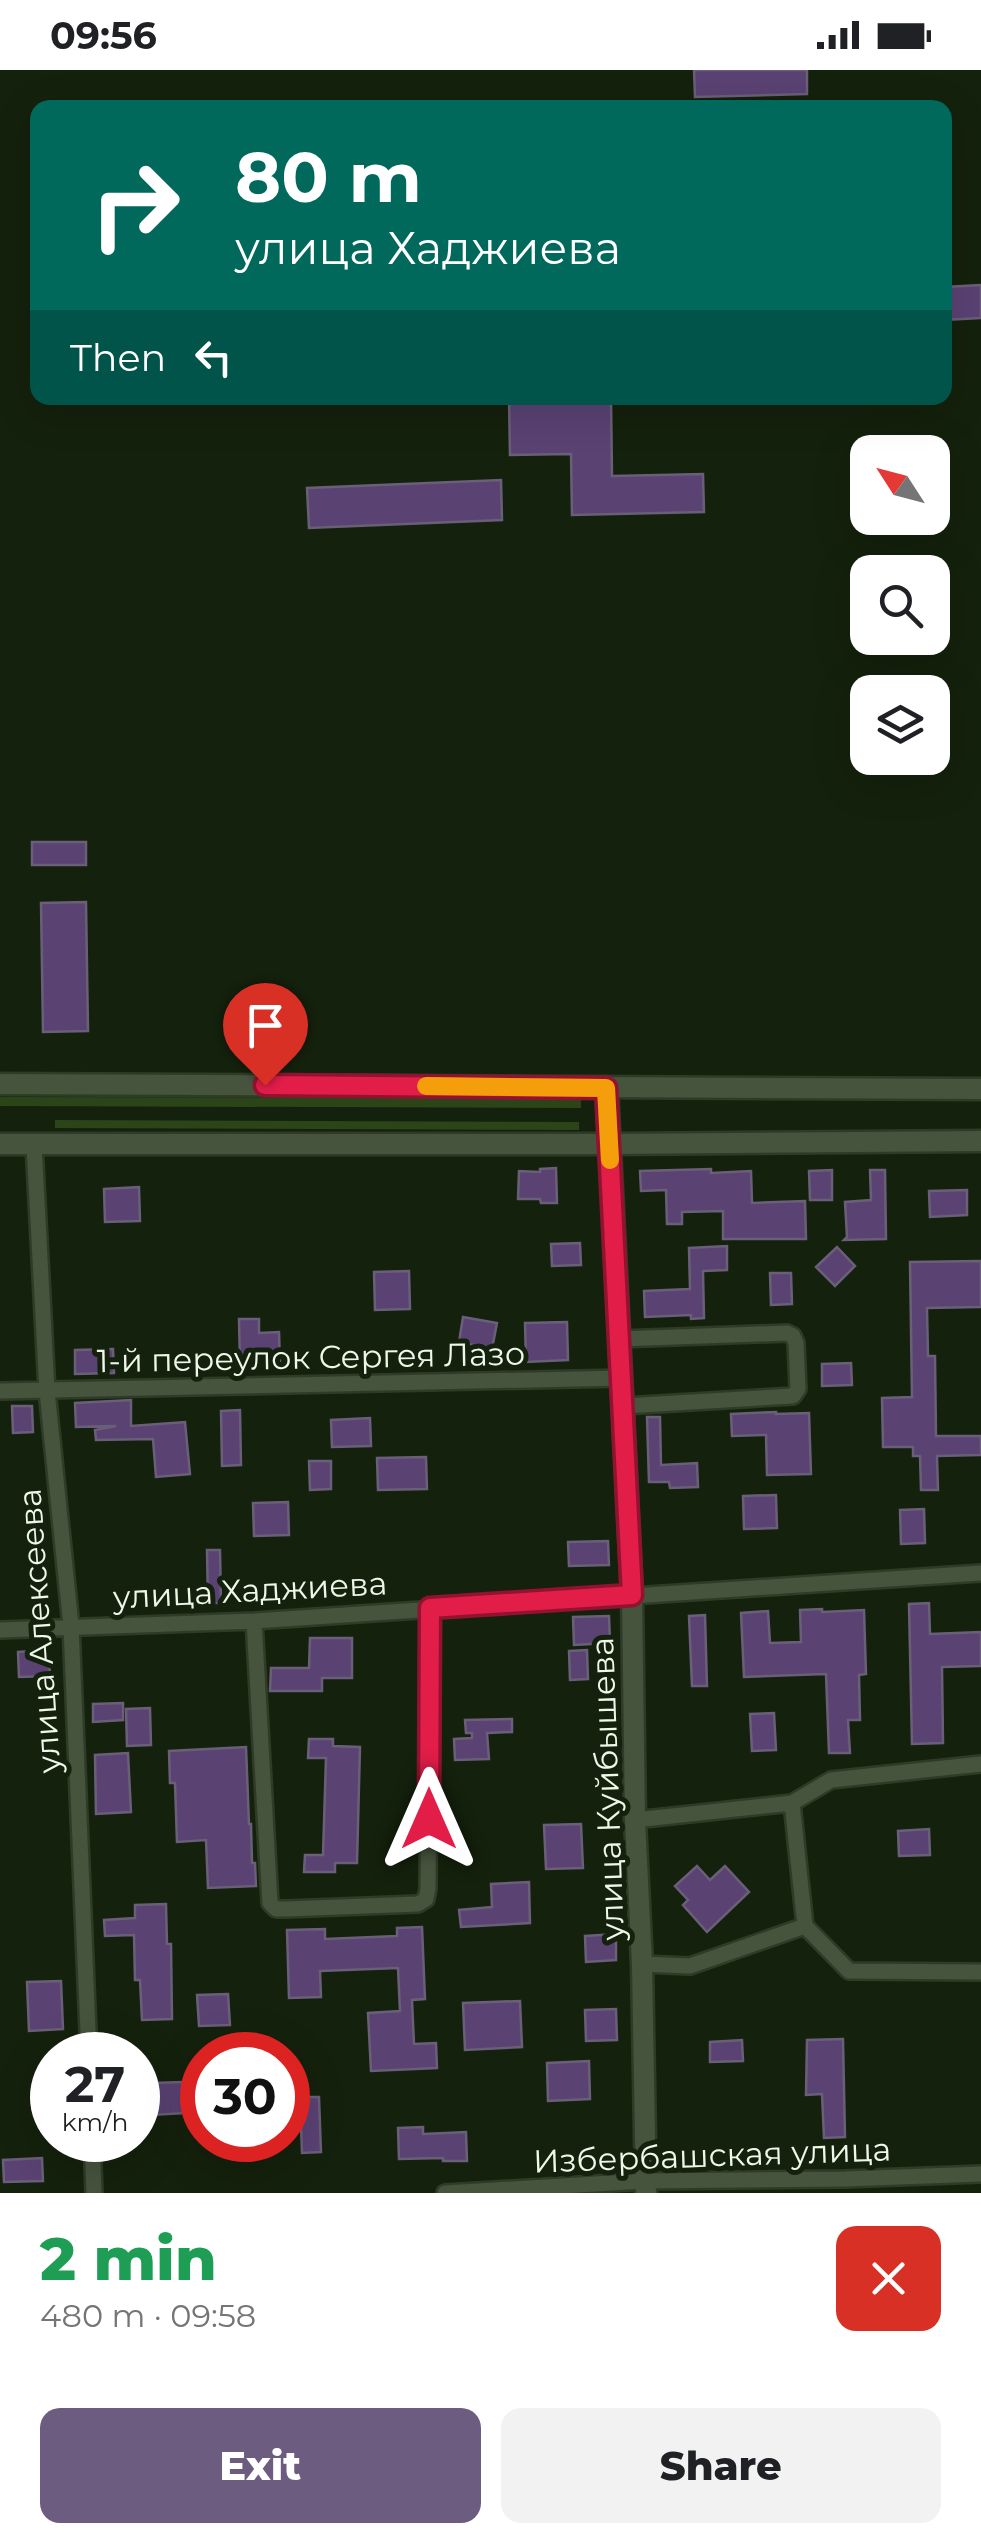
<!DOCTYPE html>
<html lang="en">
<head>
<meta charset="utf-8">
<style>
	body { margin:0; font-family:Montserrat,sans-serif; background:#f2f2f2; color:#202124; height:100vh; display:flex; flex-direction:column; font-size:38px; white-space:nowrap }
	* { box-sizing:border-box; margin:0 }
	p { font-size:32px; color:#757577 }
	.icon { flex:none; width:55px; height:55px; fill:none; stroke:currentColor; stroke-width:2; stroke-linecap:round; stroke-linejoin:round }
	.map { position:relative; height:2123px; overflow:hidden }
	.sheet { display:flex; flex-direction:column; background:#fff; flex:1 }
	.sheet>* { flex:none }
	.hud { position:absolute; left:30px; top:30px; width:922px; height:305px; border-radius:20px; box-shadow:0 10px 40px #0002; background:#00695c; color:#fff; overflow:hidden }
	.needle { width:65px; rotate:306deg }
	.controls { position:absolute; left:850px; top:365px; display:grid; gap:20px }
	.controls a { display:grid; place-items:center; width:100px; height:100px; border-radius:20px; background:#fff; box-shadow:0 10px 40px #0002; font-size:50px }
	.speed { position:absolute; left:30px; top:1962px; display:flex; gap:20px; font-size:50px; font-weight:700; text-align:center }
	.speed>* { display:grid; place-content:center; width:130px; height:130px; border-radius:50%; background:#fff; box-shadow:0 10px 40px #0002; line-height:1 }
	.speed small { font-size:25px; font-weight:400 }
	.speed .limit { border:15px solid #d22; background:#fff; color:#111 }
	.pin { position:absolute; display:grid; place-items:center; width:85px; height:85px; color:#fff; margin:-102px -42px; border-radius:50% 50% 50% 0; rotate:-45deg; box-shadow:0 0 10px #0007 }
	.pin .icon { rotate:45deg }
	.me { position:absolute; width:110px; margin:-55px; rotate:0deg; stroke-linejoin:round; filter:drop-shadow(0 0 8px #0008) }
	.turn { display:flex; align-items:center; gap:35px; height:210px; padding:0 40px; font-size:45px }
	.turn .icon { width:130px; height:130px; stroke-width:2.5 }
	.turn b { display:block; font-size:70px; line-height:85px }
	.then { display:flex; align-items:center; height:95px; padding:0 40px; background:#0003; gap:20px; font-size:38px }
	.round { display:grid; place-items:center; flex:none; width:105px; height:105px; border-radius:20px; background:#f2f2f2 }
	.overview { display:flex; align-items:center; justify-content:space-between; height:170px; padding:0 40px }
	h1 { font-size:60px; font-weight:800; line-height:75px; color:#1e9e55 }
	.action { display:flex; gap:20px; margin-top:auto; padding:20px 40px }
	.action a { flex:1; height:115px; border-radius:20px; background:#6c5c7f; color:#fff; font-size:40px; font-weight:800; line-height:115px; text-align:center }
	.action a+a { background:#f2f2f2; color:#202124 }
	.status { display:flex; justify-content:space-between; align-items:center; height:70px; padding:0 50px; background:#fff; direction:ltr }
	.status svg { height:28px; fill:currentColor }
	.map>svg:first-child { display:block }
</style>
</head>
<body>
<div class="status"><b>09:56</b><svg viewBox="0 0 49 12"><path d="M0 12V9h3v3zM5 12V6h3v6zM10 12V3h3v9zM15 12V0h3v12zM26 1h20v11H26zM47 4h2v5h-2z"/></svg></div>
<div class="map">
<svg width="981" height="2123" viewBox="0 0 981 2123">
	<rect width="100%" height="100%" fill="#14210c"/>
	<!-- green -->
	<path fill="#2b4418" d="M0,1027L581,1028V1038L0,1036Z
		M55,1050L579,1052V1060L55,1058Z"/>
	<!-- building -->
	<path fill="#5a4273" stroke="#6a5f78" stroke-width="2.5" d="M694,0H807V24L695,27Z
		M981,215V248L945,250V217Z
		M509,328H611L612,406L703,404L704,442L572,445L571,384L510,385Z
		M501,410L502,450L309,458L307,418Z
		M32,772H86V795H32Z
		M86,832L88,961L43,962L41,833Z
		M556,1098L557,1133H541L540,1129H518L519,1101L540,1102V1099Z
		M711,1099V1103L751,1101L752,1133L805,1131L806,1169H723V1141L682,1142V1154H667L666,1120L641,1121L640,1101Z
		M832,1100V1130H810L809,1101Z
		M870,1100H885L886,1169L844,1170L847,1167L845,1132L871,1130Z
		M139,1117L140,1151L105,1152L104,1119Z
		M967,1120V1145L930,1147L929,1121Z
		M580,1173L581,1195L552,1196L551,1174Z
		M727,1176V1200L703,1201L704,1248L691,1249V1245L645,1247L644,1221L690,1219L689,1178Z
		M837,1177L855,1196L835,1216L816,1197Z
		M981,1191V1237L927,1238L928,1286H935L936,1366H981V1385L937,1386L938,1420H921L920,1386H913V1377H883L882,1328L912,1327L910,1192Z
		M409,1201L410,1239L375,1240L374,1202Z
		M770,1203H791L792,1234L771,1235Z
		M463,1247L497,1253L492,1279L459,1272Z
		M239,1249H259V1263L279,1262L280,1294L240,1295Z
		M567,1252L568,1290L526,1292L525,1253Z
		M113,1279L114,1303L75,1304V1280Z
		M851,1293L852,1315L822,1316V1294Z
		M131,1330V1356L185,1352L190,1404L156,1407L153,1369L96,1370L95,1360L116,1356L76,1357L75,1333Z
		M12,1336H32L33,1362L13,1363Z
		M240,1340L241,1395L222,1396L221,1341Z
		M776,1342V1344L809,1343L811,1404L767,1405L766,1365L732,1366L731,1344Z
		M647,1347H660L661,1395L697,1393L698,1417L670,1418L669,1412H649Z
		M370,1348L371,1376L332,1377L331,1350Z
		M426,1387L427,1419L378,1420L377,1388Z
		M309,1391H331V1419L310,1420Z
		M776,1425L777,1458L744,1459L743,1426Z
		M288,1432L289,1465L254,1466L253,1433Z
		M924,1439L925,1473L901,1474L900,1440Z
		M608,1471L609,1495L569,1496L568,1472Z
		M207,1480H220L221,1533H208Z
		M929,1533L930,1564L981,1562V1596L942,1597L943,1673L912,1674L909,1534Z
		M822,1539V1542L864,1540L866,1604L859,1605L860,1650H848L850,1683H829L826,1604L744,1607L741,1543L768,1541L770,1573L801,1572L800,1540Z
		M705,1545L707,1616H692L689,1546Z
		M609,1546L610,1573L574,1575L573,1547Z
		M310,1568H352V1608H322V1621H270L271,1598H309Z
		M49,1580L50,1606L19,1607L18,1582Z
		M587,1580L588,1609L570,1610L569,1581Z
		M123,1633V1650L93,1652V1634Z
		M150,1638L151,1675L127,1676L126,1639Z
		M774,1643L776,1680L752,1681L750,1644Z
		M512,1649V1662L487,1663L489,1689L455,1690L454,1669L472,1668V1663H466L465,1650Z
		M309,1669H333V1676L360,1677L357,1793H335V1802H304L305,1785H323L326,1688H308Z
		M246,1677L249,1754H251L252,1793H255L256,1816L208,1818L206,1770L177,1772L175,1713H170L169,1681Z
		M128,1683L131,1742L96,1744L95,1685Z
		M581,1754L583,1798L546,1799L544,1755Z
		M929,1759L930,1785L899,1786L898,1761Z
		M697,1796L710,1810L725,1796L749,1822L707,1862L683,1835L688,1830L675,1816Z
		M529,1812L530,1853L461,1857L459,1840L492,1837L491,1814Z
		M166,1834L167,1874H171L172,1949L142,1950L140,1910H135L134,1865L105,1866L104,1850L135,1848V1835Z
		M422,1857L425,1929L412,1930L414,1974L436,1973L437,1998L371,2001L368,1943L400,1941L398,1898L320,1901L321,1927L289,1928L287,1860L325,1859V1869L397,1866V1858Z
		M616,1864V1890L586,1892L585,1866Z
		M61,1911L63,1959L29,1961L27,1912Z
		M228,1924L230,1955L199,1956L197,1925Z
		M520,1931L522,1977L465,1980L463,1933Z
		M616,1939L617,1970L586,1971L585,1940Z
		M843,1969L845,2067L824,2068L822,2024L806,2025L807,1970Z
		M742,1970L743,1991L710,1992V1972Z
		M589,1991L590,2029L548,2031L547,1993Z
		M39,2008H52V2050H41Z
		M183,2012L185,2043L152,2045L151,2013Z
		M300,2027H319L321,2082L302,2083Z
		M423,2057V2064L466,2062L467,2091H443V2088L399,2089L398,2058Z
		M42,2088L43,2111L4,2112L3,2090Z"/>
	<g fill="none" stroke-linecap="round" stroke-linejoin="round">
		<defs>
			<path id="minor" d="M34,1075L47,1321L71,1556L89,1985
				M620,1269L787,1263L793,1266L796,1273L798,1319L793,1326L624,1336
				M0,1321L622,1308
				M254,1551L270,1833L276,1839H286L418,1834L426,1829L428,1819L430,1538
				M0,1560L254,1551L981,1503
				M792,1733L805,1856L849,1901L981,1902
				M635,1750L792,1733L831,1710L981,1694
				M642,1894L690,1896L805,1856
				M92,2070L94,2123
				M445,2123L645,2111L845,2109L981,2104"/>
			<path id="tertiary" d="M0,1014L981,1019
				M607,1017L632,1525L635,1750L642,1894L646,2123
				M0,1074H609L981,1071"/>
		</defs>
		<!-- minor casing -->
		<use href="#minor" stroke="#2e3b27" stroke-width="20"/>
		<!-- tertiary casing -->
		<use href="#tertiary" stroke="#2e3b27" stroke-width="25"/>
		<!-- minor -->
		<use href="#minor" stroke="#46533d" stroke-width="15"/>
		<!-- tertiary -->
		<use href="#tertiary" stroke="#46533d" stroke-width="20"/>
	</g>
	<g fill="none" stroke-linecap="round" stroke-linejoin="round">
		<defs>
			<path id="route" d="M265,1015L606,1018L632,1525L430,1538L429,1749"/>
		</defs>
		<!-- route casing -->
		<use href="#route" stroke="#92132f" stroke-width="25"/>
		<!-- route -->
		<use href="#route" stroke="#e11d48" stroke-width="18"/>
		<!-- slow -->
		<path stroke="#f59e0b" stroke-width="18" d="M426,1016L606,1018L610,1090"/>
	</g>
	<g text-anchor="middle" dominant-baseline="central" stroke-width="10" stroke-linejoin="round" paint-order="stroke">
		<!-- street labels -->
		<g font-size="32" fill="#eef7e9" stroke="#14210c">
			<text transform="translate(311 1287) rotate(-1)">1-й переулок Сергея Лазо</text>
			<text transform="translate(250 1520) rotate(-3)">улица Хаджиева</text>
			<text transform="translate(39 1561) rotate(-94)">улица Алексеева</text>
			<text transform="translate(607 1719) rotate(-92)">улица Куйбышева</text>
			<text transform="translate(712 2085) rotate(-2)">Избербашская улица</text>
		</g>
	</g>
</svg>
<div class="controls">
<a><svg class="needle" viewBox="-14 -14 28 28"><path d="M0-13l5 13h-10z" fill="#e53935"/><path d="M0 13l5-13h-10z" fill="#757577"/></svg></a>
<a><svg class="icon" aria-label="search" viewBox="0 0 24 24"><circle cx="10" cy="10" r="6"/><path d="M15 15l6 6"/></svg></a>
<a><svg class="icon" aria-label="layers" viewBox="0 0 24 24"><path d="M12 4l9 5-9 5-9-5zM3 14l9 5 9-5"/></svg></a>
</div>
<div class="speed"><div>27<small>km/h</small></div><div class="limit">30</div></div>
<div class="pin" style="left:265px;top:1015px;background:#d93025"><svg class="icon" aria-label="arrive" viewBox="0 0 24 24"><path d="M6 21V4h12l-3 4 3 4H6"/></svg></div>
<svg class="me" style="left:429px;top:1749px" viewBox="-20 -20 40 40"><path d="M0-17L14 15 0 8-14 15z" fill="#e11d48" stroke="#fff" stroke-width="4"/></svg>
<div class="hud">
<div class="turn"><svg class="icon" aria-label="right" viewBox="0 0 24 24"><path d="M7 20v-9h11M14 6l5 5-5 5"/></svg><div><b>80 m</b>улица Хаджиева</div></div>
<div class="then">Then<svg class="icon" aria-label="left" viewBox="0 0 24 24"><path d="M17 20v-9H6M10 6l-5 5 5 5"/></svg></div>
</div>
</div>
<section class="sheet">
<div class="overview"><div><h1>2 min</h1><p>480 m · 09:58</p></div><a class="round" style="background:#d93025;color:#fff"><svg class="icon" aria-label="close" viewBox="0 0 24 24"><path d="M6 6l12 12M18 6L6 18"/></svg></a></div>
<div class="action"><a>Exit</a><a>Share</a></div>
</section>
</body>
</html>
